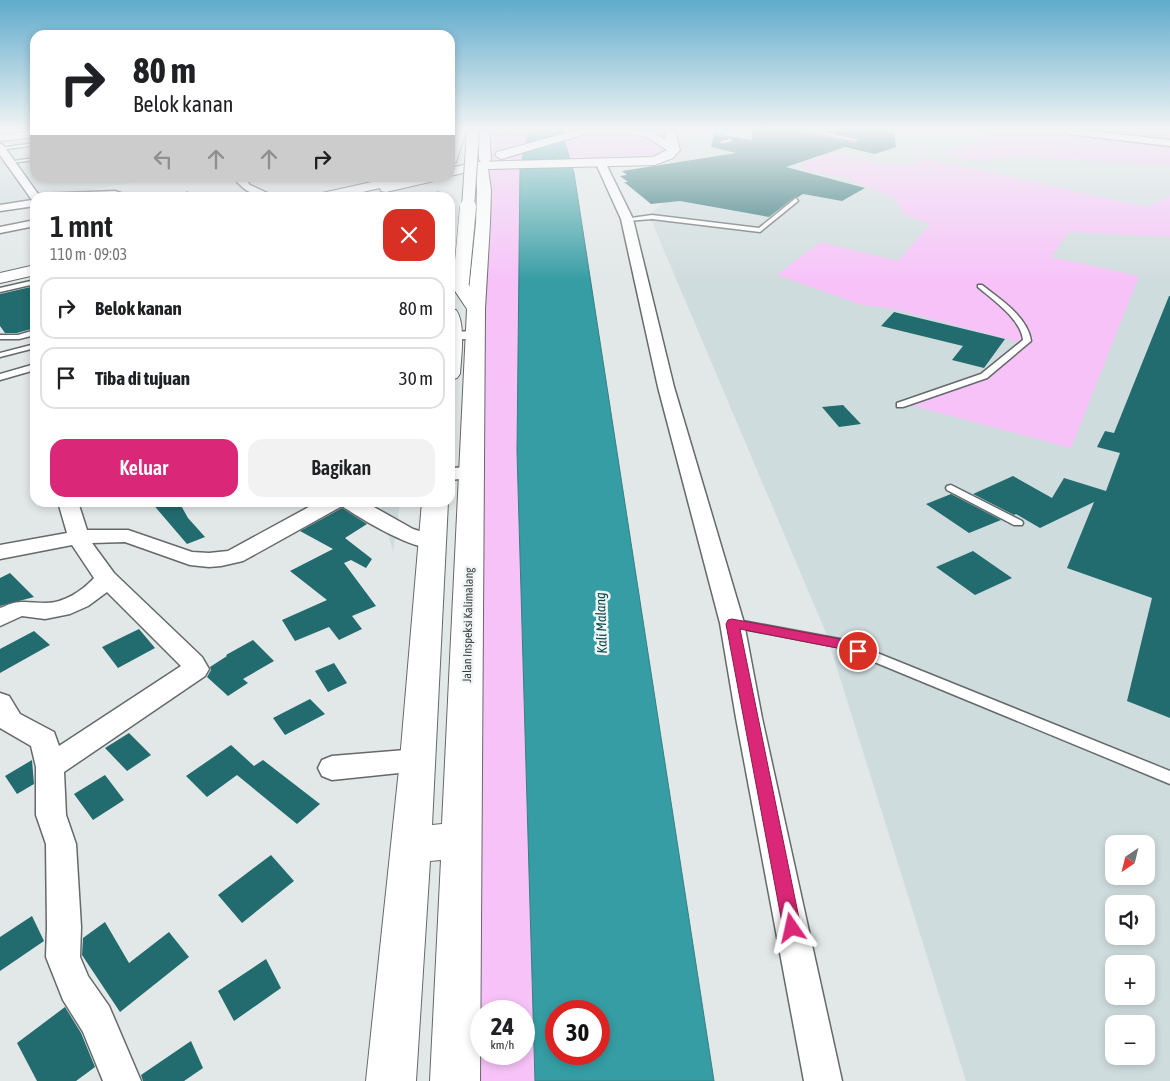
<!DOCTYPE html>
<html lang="id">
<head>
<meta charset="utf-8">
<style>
	body { margin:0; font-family:"Asap Condensed",sans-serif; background:#f2f2f2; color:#202124; height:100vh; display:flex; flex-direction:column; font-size:19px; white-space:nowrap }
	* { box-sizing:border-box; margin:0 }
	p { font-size:16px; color:#757577 }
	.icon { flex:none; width:28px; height:28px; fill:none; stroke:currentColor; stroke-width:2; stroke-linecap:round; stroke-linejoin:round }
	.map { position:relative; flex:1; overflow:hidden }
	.drawer { position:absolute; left:30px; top:192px; width:425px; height:315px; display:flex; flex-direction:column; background:#fff; border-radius:15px; box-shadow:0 2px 8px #0003 }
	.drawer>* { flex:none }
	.hud { position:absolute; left:30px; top:30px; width:425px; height:152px; border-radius:15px; box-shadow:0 2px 8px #0003; background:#fff; color:#202124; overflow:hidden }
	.needle { width:32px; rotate:215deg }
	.buttons { position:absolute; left:1105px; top:835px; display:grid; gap:10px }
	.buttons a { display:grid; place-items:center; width:50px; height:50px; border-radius:10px; background:#fff; box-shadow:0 2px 8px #0003; font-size:25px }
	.speed { position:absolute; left:470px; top:1000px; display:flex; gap:10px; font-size:25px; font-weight:700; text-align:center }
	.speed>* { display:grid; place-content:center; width:65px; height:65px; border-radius:50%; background:#fff; box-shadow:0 2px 8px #0003; line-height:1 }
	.speed small { font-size:12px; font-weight:400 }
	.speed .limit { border:8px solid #d22; background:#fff; color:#111 }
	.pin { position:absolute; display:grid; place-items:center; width:42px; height:42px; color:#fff; margin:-21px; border:2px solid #fff; border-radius:50%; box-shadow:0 1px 5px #0007 }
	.me { position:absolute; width:55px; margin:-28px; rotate:349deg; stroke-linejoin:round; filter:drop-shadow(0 0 4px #0008) }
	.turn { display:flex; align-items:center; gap:18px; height:105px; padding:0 20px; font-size:22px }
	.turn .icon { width:65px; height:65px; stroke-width:2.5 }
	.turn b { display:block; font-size:35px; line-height:42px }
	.lanes { display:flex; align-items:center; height:48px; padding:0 20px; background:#0003; justify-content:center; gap:25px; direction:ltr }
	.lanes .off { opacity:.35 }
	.round { display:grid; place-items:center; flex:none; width:52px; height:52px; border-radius:15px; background:#f2f2f2 }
	.summary { display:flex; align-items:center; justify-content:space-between; height:85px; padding:0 20px }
	h1 { font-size:30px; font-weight:600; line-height:38px }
	.action { display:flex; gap:10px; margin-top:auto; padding:10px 20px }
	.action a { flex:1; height:58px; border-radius:15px; background:#db2777; color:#fff; font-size:20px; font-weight:600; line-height:58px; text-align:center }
	.action a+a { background:#f2f2f2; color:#202124 }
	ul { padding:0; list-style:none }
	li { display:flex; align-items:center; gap:15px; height:62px; margin:0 10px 8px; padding:0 10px; border:2px solid #e0e0e0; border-radius:15px }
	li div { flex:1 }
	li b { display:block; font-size:19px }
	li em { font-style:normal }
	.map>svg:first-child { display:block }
</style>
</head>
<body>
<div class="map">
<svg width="1170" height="1081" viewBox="0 0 1170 1081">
	<rect width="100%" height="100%" fill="#e2e7e8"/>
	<!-- built -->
	<path fill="#cfdcdd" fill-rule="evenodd" d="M671,131H1170V1081H966L826,633L649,215L698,172L669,162L678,149ZM1114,844H1146V876H1114ZM1114,904H1146V936H1114ZM1114,964H1146V996H1114ZM1114,1024H1146V1056H1114Z
		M35,139V178H160L0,205V152L8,151V143Z
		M379,503H400L393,552L382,511Z"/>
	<!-- green -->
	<path fill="#f7c2f8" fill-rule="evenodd" d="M484,131H529L525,148L584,131H670L674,150L661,159L522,168L519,355L520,538L535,1081H456ZM481,1011H524V1054H481Z
		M965,131H1170V165L1006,156L985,162L944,155L989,136Z
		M833,153L901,168L924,158L1147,207L1170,196V237L1069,232L1051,257L1139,276L1071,448L906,404L979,376L1022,343L894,309L862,305L777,275L820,242L898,261L930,224L905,215L894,198L847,178L805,170L803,164Z"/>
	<!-- water -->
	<path fill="#359da3" stroke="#368084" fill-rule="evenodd" d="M529,131H564L563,136L574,173L714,1081H535L517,451L520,168ZM556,1011H599V1054H556Z"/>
	<!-- building -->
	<path fill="#226b6f" d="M753,131H806L808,133L856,143L860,139L824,131H894L896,147L875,154L845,147L786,167L865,188L842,201L803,194L798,197H795L769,217L680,201L651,204L624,182H628L620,176L627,175L622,171L736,153L711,147L714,134L752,140Z
		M35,286V328L17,333H5L0,326V294Z
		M1169,296H1170V718L1127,701L1152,598L1067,568L1094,502L1040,528L1016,514L1014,515L973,494L1013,476L1052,498L1064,478L1106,491L1120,453L1097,447L1105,431L1114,433Z
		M894,312L989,335L1005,339L984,368L952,360L963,346L881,326Z
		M843,405L861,424L839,427L822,407Z
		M951,494L1001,520L969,533L926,504Z
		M151,502H179L188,518L205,537L187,544Z
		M342,508L367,524L345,538L372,559L366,568L351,560L344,563L376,606L352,616L362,629L339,640L329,627L295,641L282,620L327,600L290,571L333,549L300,531Z
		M973,551L1012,578L975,595L936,567Z
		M10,573L34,597L0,606V578Z
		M139,629L155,648L118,668L102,647Z
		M34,631L50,645L0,673V649Z
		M253,640L274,661L243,679L248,683L228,696L207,677L211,670L210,667L227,656L226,655Z
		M334,663L347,683L328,692L315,671Z
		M310,699L325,714L285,735L273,718Z
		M129,733L151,755L127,771L105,748Z
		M231,745L254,766L263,760L320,804L297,824L237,775L207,797L186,776Z
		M32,760L34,784L17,794L5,776Z
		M105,775L124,800L93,820L74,794Z
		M271,855L294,881L242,923L218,895Z
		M32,916L44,941L0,971V937Z
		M105,922L129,963L169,932L189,957L120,1012L82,955L83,938Z
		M266,959L281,988L234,1021L218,991Z
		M65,1007L81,1033L95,1067L76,1081H37L17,1043Z
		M191,1041L203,1068L184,1081H143L141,1075Z"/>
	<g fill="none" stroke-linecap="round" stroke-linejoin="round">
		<defs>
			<path id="service" d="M808,131H816L858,140L856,141Z
				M730,139L732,141L722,143L720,142Z
				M35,143V145L0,150L1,148Z
				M35,158V160L9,163L7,162Z
				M796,198L798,201L760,232L652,219L627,221L624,219L652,215L759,228Z
				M35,280V284L0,292V288Z
				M978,285H982C1000,299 1028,317 1031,341L987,378L903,407H897V403L981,374L1023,340C1021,319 993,300 978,287Z
				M35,330V335L19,339H0V335H18Z
				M35,344V348L0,357V353Z
				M35,364V370L0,380V374Z
				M951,485L1022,521L1023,523L1022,525H1014L947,490L946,488L947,486Z
				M732,619L845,640L1170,771V784L838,647L728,626L726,623L728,620Z"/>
			<path id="minor" d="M35,131V137L0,141V135Z
				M450,131L463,134L459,137L450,135Z
				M1065,131H1089L1170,140V146L1069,134Z
				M0,144L3,145L38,194L115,191L135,198H35V206L0,211V205L32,200L0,155Z
				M602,163L607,166L633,219L674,387L744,623L762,718L842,1081H804L736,718L720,623L658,387L621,219L597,166Z
				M234,178H244L250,185L278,198C259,198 245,193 234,178Z
				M187,193L191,194V198H173Z
				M438,193L442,194V198H425Z
				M35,220V226L0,233V227Z
				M475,331L480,332L482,335L480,338L450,340V332Z
				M472,467L479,469L482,473L479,477L450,480V468Z
				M58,502H78L87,530H128L192,552L209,553L228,551L318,502H365L413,529L441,538L444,543L441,548C418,554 361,519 342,506L243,561L221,566L209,567L190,565L125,542L92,543L114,573L202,657L209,669L205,676L64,772L66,815L76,844L81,927L80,957L88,976L109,1006L141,1081H103L83,1032L63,1000L46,957L47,927L46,844L36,815V767L31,746L0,728V693L9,696L20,714L54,732L59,746L181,666L107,592L88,606L70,614L45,619L22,616L0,626V608L3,607C18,599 29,603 46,603C64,603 82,591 94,578L72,545L0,559V545L67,533Z
				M418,749L428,752L432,760L428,768L418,771L332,780L322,776L318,768L322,760L332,756Z"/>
			<path id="secondary" d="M456,131H466L456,162L450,166V146Z
				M479,131H489L491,159L489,162H481L479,159Z
				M460,280L466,281L485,309L482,313L476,314L470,313L467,309L451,285L454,281Z"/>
			<path id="primary" d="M573,131H589L588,133L505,158L501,159L495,155L497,152Z
				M627,131H650L666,140L665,131H675L680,150L673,158L655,165L488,169L491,190L490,223L485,309L480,1081H430L441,860L430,861L416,1081H366L400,760L422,502H448L432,825L442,824L467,309L476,223L477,190L476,170L450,176V168L477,162L653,157L667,150L647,137L628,133Z
				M390,178H435L434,181L386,192L381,191L380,188L337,198H312L313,195Z
				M35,265V275L0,283V273Z
				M450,309L456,310C466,323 461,358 460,374L457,378L450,380Z"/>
		</defs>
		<!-- service casing -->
		<use href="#service" stroke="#65696a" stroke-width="3"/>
		<!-- minor casing -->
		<use href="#minor" stroke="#65696a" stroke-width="3"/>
		<!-- secondary casing -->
		<use href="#secondary" stroke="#65696a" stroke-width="2"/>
		<!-- primary casing -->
		<use href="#primary" stroke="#65696a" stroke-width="2"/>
		<!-- service -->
		<use href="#service" fill="#fff" fill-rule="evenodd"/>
		<!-- minor -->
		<use href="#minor" fill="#fff" fill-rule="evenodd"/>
		<!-- secondary -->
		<use href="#secondary" fill="#fff" fill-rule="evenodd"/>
		<!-- primary -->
		<use href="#primary" fill="#fff" fill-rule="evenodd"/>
		<defs>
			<path id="secondary-bridge-far1" d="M468,208L473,131"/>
			<path id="secondary-bridge" d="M461,282L468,207"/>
		</defs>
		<!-- secondary-bridge-far1 casing -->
		<use href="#secondary-bridge-far1" stroke="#65696a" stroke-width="14" stroke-linecap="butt"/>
		<!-- secondary-bridge casing -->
		<use href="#secondary-bridge" stroke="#65696a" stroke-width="17" stroke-linecap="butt"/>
		<!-- secondary-bridge-far1 -->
		<use href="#secondary-bridge-far1" stroke="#fff" stroke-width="12"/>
		<!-- secondary-bridge -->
		<use href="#secondary-bridge" stroke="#fff" stroke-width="16"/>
	</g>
	<!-- sky -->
	<linearGradient id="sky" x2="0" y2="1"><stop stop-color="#60abcc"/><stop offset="0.46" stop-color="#f2f4f5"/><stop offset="1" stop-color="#f2f4f5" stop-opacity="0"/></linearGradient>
	<rect width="1170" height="282" fill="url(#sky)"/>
	<!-- route -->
	<path fill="#db2777" stroke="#8e194d" d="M732,619L840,639L863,648L864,651L863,654L858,656L837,648L740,629L801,928L798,934L792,937L786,934L783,928L726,624L728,620Z"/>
	<g text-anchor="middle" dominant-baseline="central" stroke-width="5" stroke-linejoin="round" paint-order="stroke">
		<!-- street labels -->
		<g font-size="12" fill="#3a3c3c" stroke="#f0f5f5">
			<text transform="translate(468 625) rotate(-89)">Jalan Inspeksi Kalimalang</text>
		</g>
		<!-- water labels -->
		<g font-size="14" font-style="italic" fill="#09484b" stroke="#f0f5f5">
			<text transform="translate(601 623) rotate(-92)">Kali Malang</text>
		</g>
	</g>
</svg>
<div class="buttons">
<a><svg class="needle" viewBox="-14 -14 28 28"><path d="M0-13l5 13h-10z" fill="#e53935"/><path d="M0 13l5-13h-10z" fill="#757577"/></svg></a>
<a><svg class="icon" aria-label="sound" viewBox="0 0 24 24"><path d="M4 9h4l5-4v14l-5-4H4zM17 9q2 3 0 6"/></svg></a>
<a>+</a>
<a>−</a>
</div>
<div class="speed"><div>24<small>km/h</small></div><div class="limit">30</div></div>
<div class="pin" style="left:858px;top:651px;background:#d93025"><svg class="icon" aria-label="arrive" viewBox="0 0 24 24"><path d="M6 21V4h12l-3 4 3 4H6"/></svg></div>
<svg class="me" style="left:792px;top:928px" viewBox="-20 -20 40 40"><path d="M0-17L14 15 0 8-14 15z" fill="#db2777" stroke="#fff" stroke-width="4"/></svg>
<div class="hud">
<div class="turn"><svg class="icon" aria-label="right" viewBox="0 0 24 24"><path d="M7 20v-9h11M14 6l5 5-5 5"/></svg><div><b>80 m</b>Belok kanan</div></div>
<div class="lanes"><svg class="icon off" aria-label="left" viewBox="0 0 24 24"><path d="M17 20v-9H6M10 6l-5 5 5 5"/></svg><svg class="icon off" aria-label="ahead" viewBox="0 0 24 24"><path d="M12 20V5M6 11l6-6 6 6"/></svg><svg class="icon off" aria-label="ahead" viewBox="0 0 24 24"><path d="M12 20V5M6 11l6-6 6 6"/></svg><svg class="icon" aria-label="right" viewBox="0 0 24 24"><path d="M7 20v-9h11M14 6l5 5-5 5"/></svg></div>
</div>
<section class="drawer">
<div class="summary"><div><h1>1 mnt</h1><p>110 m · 09:03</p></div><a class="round" style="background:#d93025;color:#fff"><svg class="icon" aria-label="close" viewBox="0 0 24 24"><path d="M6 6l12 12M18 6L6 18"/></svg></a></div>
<ul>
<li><svg class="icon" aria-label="right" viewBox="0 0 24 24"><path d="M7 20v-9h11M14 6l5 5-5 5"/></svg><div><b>Belok kanan</b></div><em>80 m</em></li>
<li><svg class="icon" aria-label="arrive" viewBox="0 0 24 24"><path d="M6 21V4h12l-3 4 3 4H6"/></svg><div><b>Tiba di tujuan</b></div><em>30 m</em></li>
</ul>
<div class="action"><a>Keluar</a><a>Bagikan</a></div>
</section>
</div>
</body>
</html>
